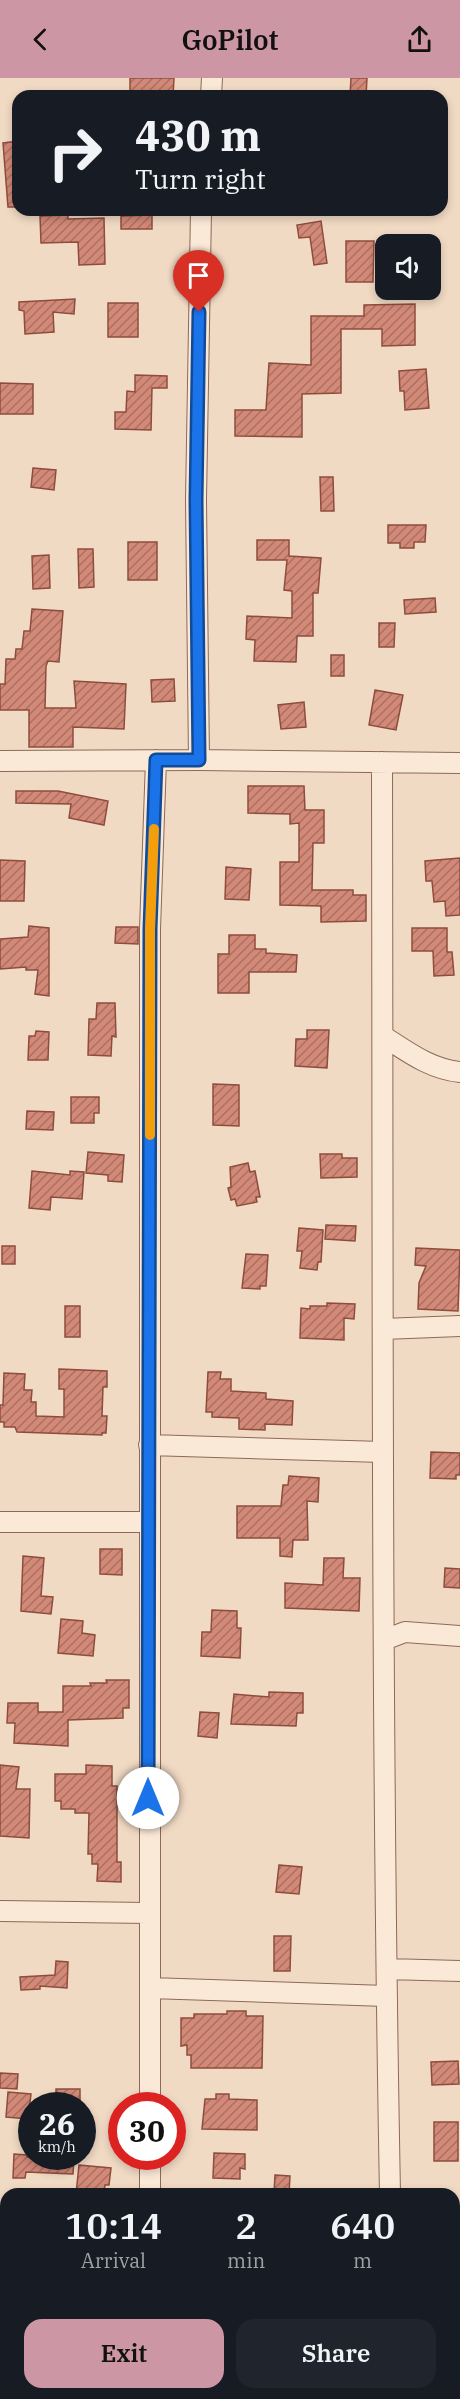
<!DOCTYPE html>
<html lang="en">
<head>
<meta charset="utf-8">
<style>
	body { margin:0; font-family:"IBM Plex Serif",serif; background:#20242c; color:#f1f3f6; height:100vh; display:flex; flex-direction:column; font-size:22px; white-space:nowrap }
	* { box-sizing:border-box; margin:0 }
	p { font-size:20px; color:#9ea1a6 }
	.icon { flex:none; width:33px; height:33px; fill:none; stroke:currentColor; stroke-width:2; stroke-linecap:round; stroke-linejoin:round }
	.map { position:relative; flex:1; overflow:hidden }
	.side { position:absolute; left:0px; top:2110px; width:460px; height:212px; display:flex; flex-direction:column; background:#171b24; border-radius:18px 18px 0 0; box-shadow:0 3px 9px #0003 }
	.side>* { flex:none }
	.top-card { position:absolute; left:12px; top:12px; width:436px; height:126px; border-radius:18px; box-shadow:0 3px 9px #0003; background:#171b24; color:#f1f3f6; overflow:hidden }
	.buttons { position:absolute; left:375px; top:156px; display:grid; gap:12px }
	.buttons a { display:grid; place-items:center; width:66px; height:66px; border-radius:12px; background:#171b24; box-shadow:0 3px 9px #0003; font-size:30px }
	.speed { position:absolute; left:18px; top:2014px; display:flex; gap:12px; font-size:30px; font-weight:700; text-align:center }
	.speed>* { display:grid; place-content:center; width:78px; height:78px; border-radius:50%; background:#171b24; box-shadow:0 3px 9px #0003; line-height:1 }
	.speed small { font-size:15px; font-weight:400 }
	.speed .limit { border:9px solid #d22; background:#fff; color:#111 }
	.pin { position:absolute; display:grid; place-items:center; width:51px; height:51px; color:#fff; margin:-62px -26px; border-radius:50% 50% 50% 0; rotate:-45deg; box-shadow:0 0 6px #0007 }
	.pin .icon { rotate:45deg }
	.me { position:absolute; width:66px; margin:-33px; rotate:0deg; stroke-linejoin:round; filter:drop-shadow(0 0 4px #0008) }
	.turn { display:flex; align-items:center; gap:21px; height:126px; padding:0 24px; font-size:27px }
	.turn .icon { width:78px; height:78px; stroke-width:2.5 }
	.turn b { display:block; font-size:42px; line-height:51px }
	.eta { display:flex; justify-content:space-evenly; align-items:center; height:102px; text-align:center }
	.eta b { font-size:36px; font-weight:600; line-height:42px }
	.cta { display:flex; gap:12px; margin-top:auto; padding:12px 24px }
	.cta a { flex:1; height:69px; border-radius:18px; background:#cd96a5; color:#111; font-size:24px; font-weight:600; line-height:69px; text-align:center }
	.cta a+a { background:#20242c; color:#f1f3f6 }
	header { display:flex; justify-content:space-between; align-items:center; height:78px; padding:0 24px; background:#cd96a5; color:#111; font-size:27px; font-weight:600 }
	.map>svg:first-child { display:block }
</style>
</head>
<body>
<header><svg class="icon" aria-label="back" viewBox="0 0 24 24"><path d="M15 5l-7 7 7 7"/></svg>GoPilot<svg class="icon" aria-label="share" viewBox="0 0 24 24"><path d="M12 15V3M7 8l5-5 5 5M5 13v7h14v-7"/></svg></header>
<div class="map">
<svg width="460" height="2321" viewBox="0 0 460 2321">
	<defs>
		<pattern id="building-hatch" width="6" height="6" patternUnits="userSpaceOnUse" patternTransform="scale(1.5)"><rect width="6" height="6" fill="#d28978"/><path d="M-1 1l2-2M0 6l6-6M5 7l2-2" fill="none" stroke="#ac7062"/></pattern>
	</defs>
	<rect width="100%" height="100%" fill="#f1dac4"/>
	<!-- building -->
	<path fill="url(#building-hatch)" stroke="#8e4c3d" stroke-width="1.5" d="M130,0H174L173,18H130Z
		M351,0H367L366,18H350Z
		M18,63V129H8L3,65Z
		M68,137V141L104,140L105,186L79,187L78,164L41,165L40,138Z
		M152,137V151H121V138Z
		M321,143L327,185L314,187L310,159L299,160L297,147Z
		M346,163H374L373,204H346Z
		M75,221L74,236L53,234L54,254L25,256L24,233L19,232V224Z
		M108,225H138V259H108Z
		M415,226V267L382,268V251H341V315L302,316V359L235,358V332H266L269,285L311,287V238H364V227Z
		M426,291L429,330L405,332L404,313H400L399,293Z
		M135,297L167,298V310H152L151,352L115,351V334H126L127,313L135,314Z
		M0,305L33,306V336H0Z
		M33,390L56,392L54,412L31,409Z
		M320,399H333L334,433H321Z
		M388,447H426L425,464H414V470H400V465H388Z
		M257,462H289V478L321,480L318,515H313V558H297L296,584L254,583L255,562L246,561L247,538L292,540V513L284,512L287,482H257Z
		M128,464H157V502H128Z
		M78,471H93L94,509L79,510Z
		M49,477L50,510L33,511L32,478Z
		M435,520L436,534L405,536L404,522Z
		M32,531L63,533L59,584L48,583L46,588L45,630H76L74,603L126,606L124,651L73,649V669H29V632H0V606H5L6,581H15L16,571H22L24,553H30Z
		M379,545H395L394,569H379Z
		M331,577H344V598H331Z
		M174,601L175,623L152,624L151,602Z
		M375,612L403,617L396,652L369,647Z
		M304,624L306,649L281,651L278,627Z
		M248,708H304L305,732H324V765H313L312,812H353V817H366V843L321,844V828L280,827V784H299V745L290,746V736L248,735Z
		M16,713H58L108,723L104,747L69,740L71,726L16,725Z
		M460,780V837L446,838L445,823L434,824L432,803H426L425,783Z
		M0,782L25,783L24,823H0Z
		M226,789L251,791L249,822L225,821Z
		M29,848L49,850V918L35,916L38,892H26V889L0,891V861L28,859Z
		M116,849H138V866L115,865Z
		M412,850H447V874H452L454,897L434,898L433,873H412Z
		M229,857H255V871H266V875L297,877L296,894H249V915H218V876H229Z
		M97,925H115L116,959L112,958L111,978L88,977L89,941H96Z
		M307,952H329L327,990L295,988L296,961H307Z
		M36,953L49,954L48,982H28L29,958H35Z
		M213,1006L239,1007V1048L213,1047Z
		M71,1019H99V1035H94V1045H71Z
		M27,1033L54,1034L53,1052L26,1051Z
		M88,1074L124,1077L122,1104L108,1103V1097L86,1095Z
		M320,1076H342V1080H357V1099L321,1100Z
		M248,1085L250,1094L255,1093L260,1119H256L257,1124L237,1128L235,1121L231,1122L228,1110L231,1109L230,1089Z
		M32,1093L70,1097V1093L84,1094L82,1121L51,1119L50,1132L29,1130Z
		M326,1147L356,1148L355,1163L325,1161Z
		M299,1150L323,1152L321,1184H318L317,1192L300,1190L302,1173H297Z
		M2,1168H15V1186H2Z
		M416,1170L460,1172L458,1233L418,1231L419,1205L426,1188L415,1187Z
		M246,1176L268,1177L266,1208H260V1211L242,1210Z
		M327,1225L355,1226L354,1241L344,1240V1262L300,1260L301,1230L310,1231V1228H327Z
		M65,1228H80V1259H65Z
		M59,1291L107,1293V1309H103L102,1338H107L106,1355H102V1357L17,1354L15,1349H4V1344H0V1327H3L4,1295L25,1296L24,1312H32L31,1324H36V1338L64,1339V1311H59Z
		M208,1294H221L220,1301H231V1313L266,1315V1321L293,1323L292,1347L265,1346V1352L239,1351V1340L212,1339V1334H206Z
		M431,1374L460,1375V1397H456V1401L430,1400Z
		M289,1398L319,1400L318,1424L307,1423L308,1462H293L292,1479L280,1478V1460H237V1428H281L283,1407H288Z
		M100,1471H122V1497L100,1496Z
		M23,1478L44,1480L41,1518L53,1519L51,1536L21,1533Z
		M324,1480H344L343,1500H360L359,1533L285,1530V1505L323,1507Z
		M445,1490L460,1491V1510L444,1509Z
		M212,1532L237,1533V1550H241L240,1580L201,1578L202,1554H211Z
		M61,1541L83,1543L82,1555L95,1557L93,1578L58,1575Z
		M106,1602H129V1630H123V1640L68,1642V1668L14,1665L15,1645H7L8,1625H38V1634H63V1608H91L90,1605H107Z
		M269,1614L303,1615V1635H297L296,1648L231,1646L234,1616L269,1619Z
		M200,1634L219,1635L217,1660L198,1658Z
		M0,1687L19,1689L16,1711H30L29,1760L0,1758Z
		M86,1687L112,1688V1708H117V1784H121V1804L97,1803L98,1786H92V1776H88L89,1735H75V1731H61V1723H55V1696H86Z
		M279,1787L302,1789L299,1816L276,1814Z
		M274,1858H291L290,1893H274Z
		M56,1883L68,1884L67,1910L40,1908V1911L21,1912L20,1899L55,1897Z
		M227,1933H246V1938H263L262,1990H191V1977H187V1967L181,1968V1940H194V1936H227Z
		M458,1983L459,2006L432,2007L431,1984Z
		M0,1995L18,1996L17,2011L0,2010Z
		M56,2011H80V2028H56Z
		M8,2014L31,2016L28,2041L6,2039Z
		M216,2016H229V2021L257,2022V2052L202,2051L205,2021H216Z
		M434,2044H458V2083H434Z
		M214,2075L245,2076V2091L240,2090V2101L213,2100Z
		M14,2076L27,2077V2079H74L73,2096L26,2094L25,2100H13Z
		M79,2087L111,2090L109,2107H105L104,2116H76Z
		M275,2097L290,2098L289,2116H274Z"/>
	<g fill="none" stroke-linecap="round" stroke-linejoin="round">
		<defs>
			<path id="minor" d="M211,18L212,0
				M199,682L196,422L201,132
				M0,683L199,682L460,685
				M382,684C383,1161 381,1639 390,2116
				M383,958C408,974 430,991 460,994
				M383,1251L460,1248
				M149,1367L383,1374
				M0,1444H149
				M384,1562L405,1554L460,1558
				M0,1833L148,1835
				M387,1891L460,1893
				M150,1910L386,1918
				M150,2028V851L156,682
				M150,2116V2079
				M151,2316V2321
				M394,2316V2321"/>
		</defs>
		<!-- minor casing -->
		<use href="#minor" stroke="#8d6959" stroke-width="22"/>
		<!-- minor -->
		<use href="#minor" stroke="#fbe9d8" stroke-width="20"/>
	</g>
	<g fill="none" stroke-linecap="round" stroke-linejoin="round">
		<defs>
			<path id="route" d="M148,1720L150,851L156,682H199L196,422L199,234"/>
		</defs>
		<!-- route casing -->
		<use href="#route" stroke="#114b97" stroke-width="15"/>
		<!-- route -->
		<use href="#route" stroke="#1a73e8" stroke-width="10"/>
		<!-- slow -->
		<path stroke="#f59e0b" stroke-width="10" d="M150,1057V851L154,751"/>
	</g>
</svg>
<div class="buttons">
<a><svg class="icon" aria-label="sound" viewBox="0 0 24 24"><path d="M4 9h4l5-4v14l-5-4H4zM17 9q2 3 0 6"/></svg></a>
</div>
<div class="speed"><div>26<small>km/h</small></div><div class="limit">30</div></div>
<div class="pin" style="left:199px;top:234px;background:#d93025"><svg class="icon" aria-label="arrive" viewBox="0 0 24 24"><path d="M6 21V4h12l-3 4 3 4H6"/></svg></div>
<svg class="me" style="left:148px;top:1720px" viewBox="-20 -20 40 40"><circle r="19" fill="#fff"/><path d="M0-13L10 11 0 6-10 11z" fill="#1a73e8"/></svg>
<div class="top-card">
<div class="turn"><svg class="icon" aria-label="right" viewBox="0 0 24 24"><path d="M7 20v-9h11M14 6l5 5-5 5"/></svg><div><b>430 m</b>Turn right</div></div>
</div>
<section class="side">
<div class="eta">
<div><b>10:14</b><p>Arrival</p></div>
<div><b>2</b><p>min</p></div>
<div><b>640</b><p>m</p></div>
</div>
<div class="cta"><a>Exit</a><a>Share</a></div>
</section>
</div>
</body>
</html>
